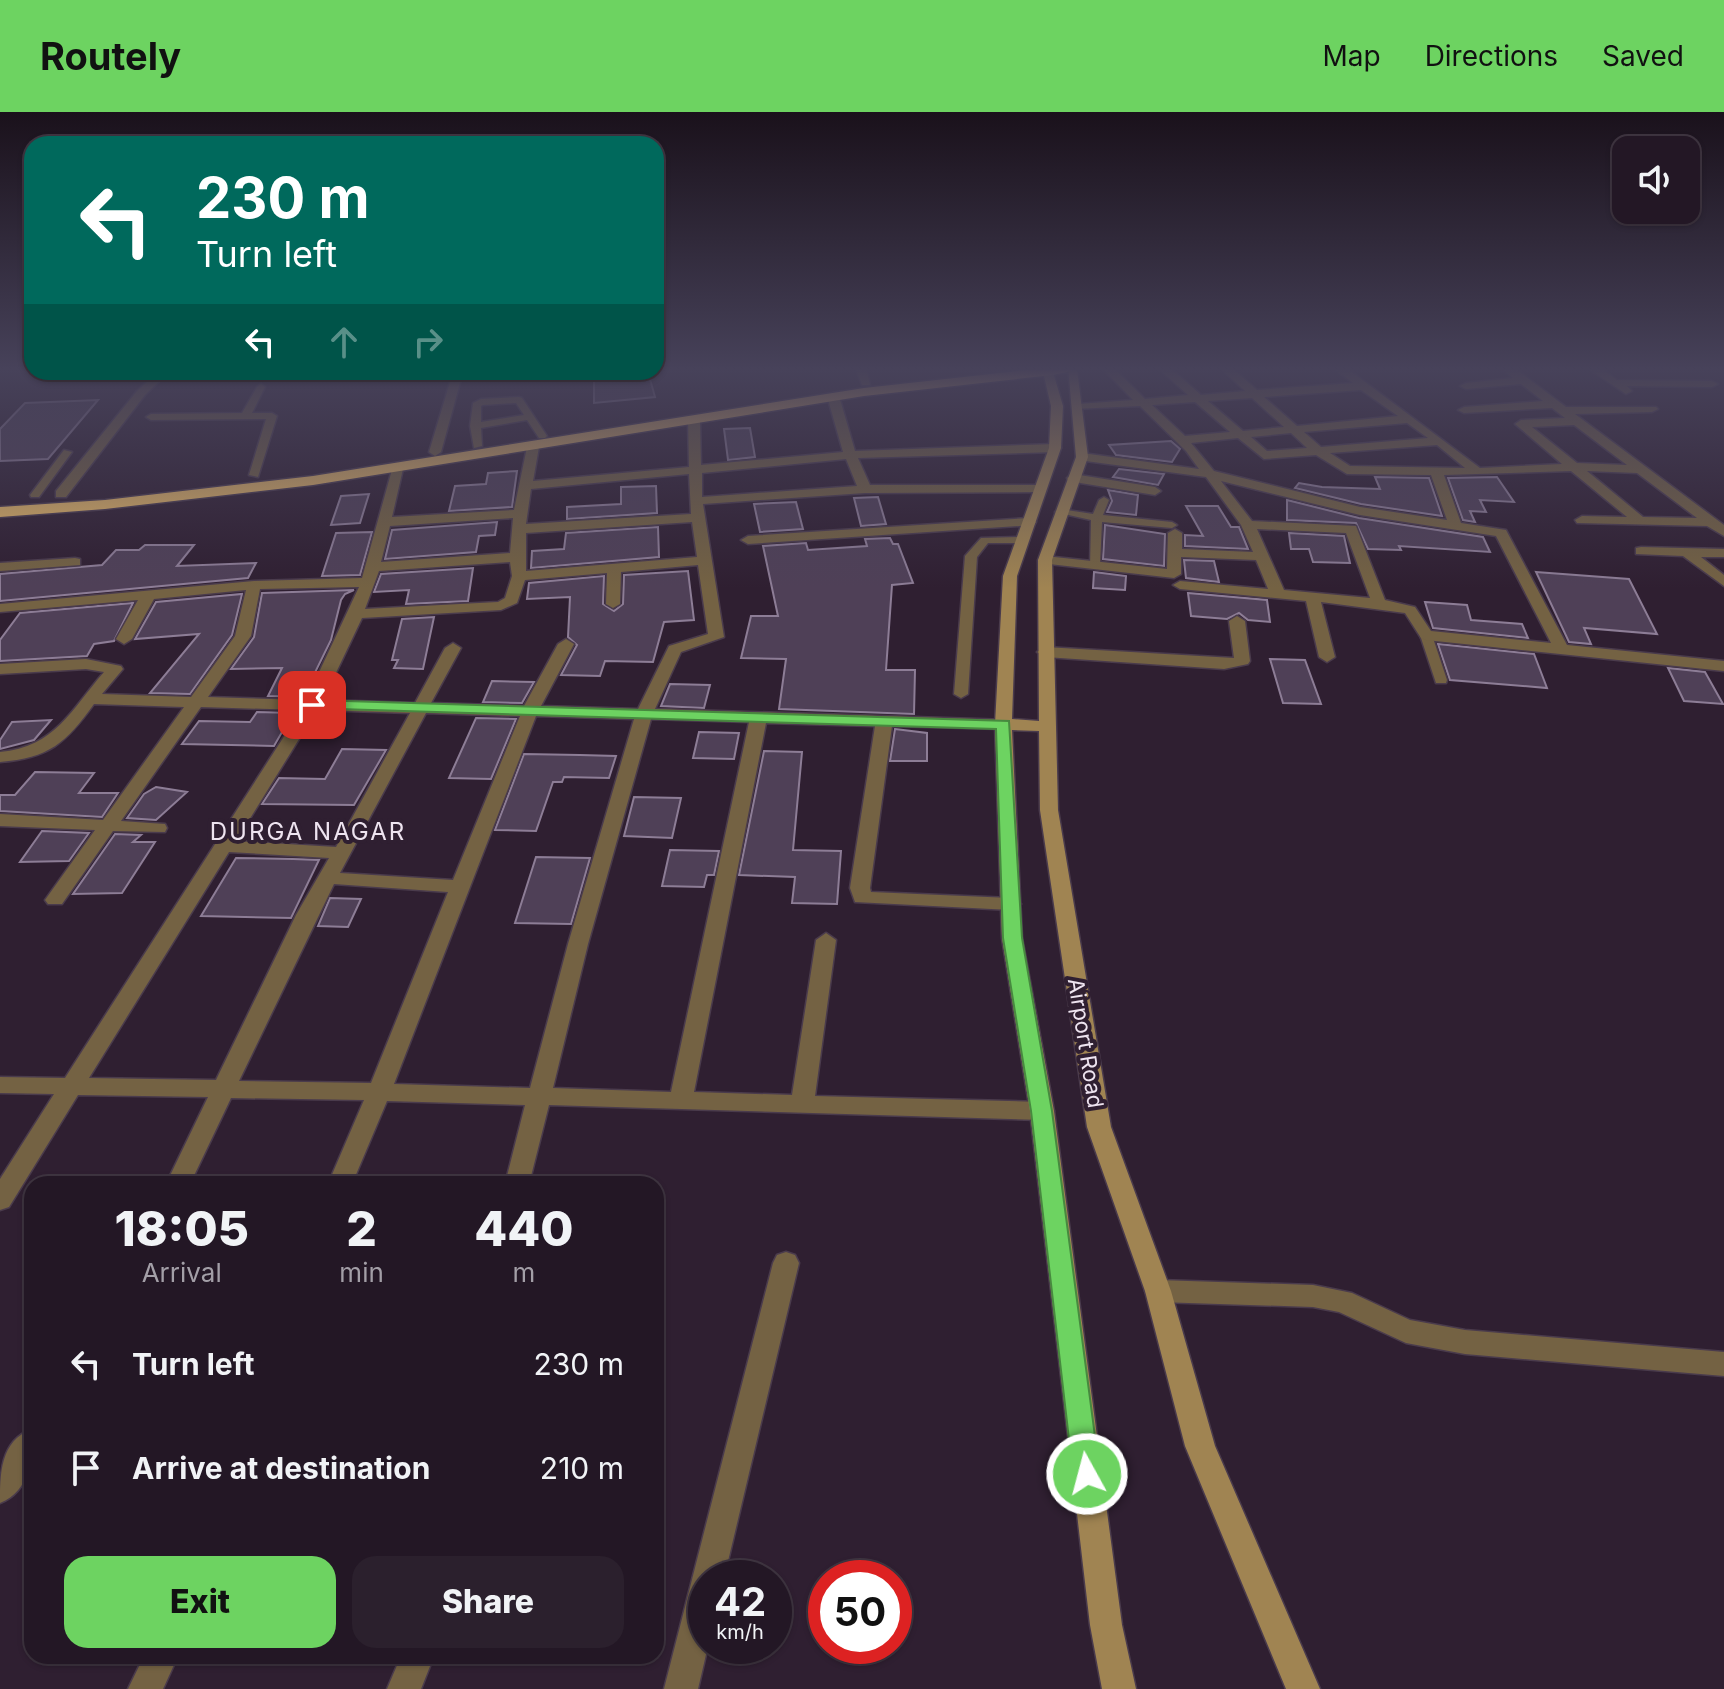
<!DOCTYPE html>
<html lang="en">
<head>
<meta charset="utf-8">
<style>
	body { margin:0; font-family:Inter,sans-serif; background:#2b202d; color:#f1f3f6; height:100vh; display:flex; flex-direction:column; font-size:30px; white-space:nowrap }
	* { box-sizing:border-box; margin:0 }
	p { font-size:26px; color:#a39fa7 }
	.icon { flex:none; width:44px; height:44px; fill:none; stroke:currentColor; stroke-width:2; stroke-linecap:round; stroke-linejoin:round }
	.map { position:relative; flex:1; overflow:hidden }
	.drawer { position:absolute; left:24px; top:1064px; width:640px; height:488px; display:flex; flex-direction:column; background:#231725; border-radius:24px; box-shadow:0 2px 6px #0004,0 0 0 2px #403642 }
	.drawer>* { flex:none }
	.top-card { position:absolute; left:24px; top:24px; width:640px; height:244px; border-radius:24px; box-shadow:0 2px 6px #0004,0 0 0 2px #403642; background:#00695c; color:#fff; overflow:hidden }
	.buttons { position:absolute; left:1612px; top:24px; display:grid; gap:16px }
	.buttons a { display:grid; place-items:center; width:88px; height:88px; border-radius:16px; background:#231725; box-shadow:0 2px 6px #0004,0 0 0 2px #403642; font-size:40px }
	.speed { position:absolute; left:688px; top:1448px; display:flex; gap:16px; font-size:40px; font-weight:700; text-align:center }
	.speed>* { display:grid; place-content:center; width:104px; height:104px; border-radius:50%; background:#231725; box-shadow:0 2px 6px #0004,0 0 0 2px #403642; line-height:1 }
	.speed small { font-size:20px; font-weight:400 }
	.speed .limit { border:12px solid #d22; background:#fff; color:#111 }
	.pin { position:absolute; display:grid; place-items:center; width:68px; height:68px; color:#fff; margin:-34px; border-radius:16px; box-shadow:0 4px 12px #0006 }
	.me { position:absolute; width:88px; margin:-44px; rotate:353deg; stroke-linejoin:round; filter:drop-shadow(0 0 6px #0008) }
	.turn { display:flex; align-items:center; gap:28px; height:168px; padding:0 40px; font-size:36px }
	.turn .icon { width:104px; height:104px; stroke-width:2.5 }
	.turn b { display:block; font-size:56px; line-height:68px }
	.lanes { display:flex; align-items:center; height:76px; padding:0 40px; background:#0003; justify-content:center; gap:40px; direction:ltr }
	.lanes .off { opacity:.35 }
	.eta { display:flex; justify-content:space-evenly; align-items:center; height:136px; text-align:center }
	.eta b { font-size:48px; font-weight:800; line-height:56px }
	.cta { display:flex; gap:16px; margin-top:auto; padding:16px 40px }
	.cta a { flex:1; height:92px; border-radius:24px; background:#6dd361; color:#111; font-size:32px; font-weight:800; line-height:92px; text-align:center }
	.cta a+a { background:#2b202d; color:#f1f3f6 }
	ul { padding:0; list-style:none }
	li { display:flex; align-items:center; gap:24px; height:104px; padding:0 40px }
	li div { flex:1 }
	li b { display:block; font-size:30px }
	li em { font-style:normal }
	header { display:flex; align-items:center; gap:48px; box-sizing:border-box; height:112px; padding:0 40px; background:#6dd361; color:#111 }
	header strong { font-size:38px }
	nav { display:flex; gap:44px; margin-inline-start:auto; font-size:28px }
	.map>svg:first-child { display:block }
</style>
</head>
<body>
<header>
<strong>Routely</strong>
<nav><a>Map</a><a>Directions</a><a>Saved</a></nav>
</header>
<div class="map">
<svg width="1724" height="1577" viewBox="0 0 1724 1577">
	<rect width="100%" height="100%" fill="#2f1f31"/>
	<!-- building -->
	<path fill="#4f4057" stroke="#8d7d96" stroke-width="2" d="M594,260H648L655,285L594,291Z
		M98,288L48,347L0,349V317L25,291Z
		M750,316L755,345L728,348L724,317Z
		M1171,329L1180,337L1172,350L1116,343L1109,333Z
		M1119,357L1164,362L1158,373L1113,365Z
		M517,359L512,395L449,399L455,374L486,372L488,361Z
		M1375,365L1429,366L1442,404L1361,392L1295,376L1299,371L1322,375L1380,377Z
		M1497,365L1514,390L1480,388L1486,400L1470,399L1475,410L1463,408L1448,366Z
		M656,374L657,401L567,407V395L621,392V375Z
		M1108,378L1138,383L1136,403L1107,400L1112,389Z
		M369,382L360,411L331,413L341,384Z
		M878,385L886,412L861,414L854,386Z
		M1287,388L1359,406L1483,425L1490,440L1399,434L1401,438L1368,437L1356,411L1287,408Z
		M796,390L803,417L760,420L754,392Z
		M1186,394H1218L1231,415H1239L1248,437L1185,434V423L1203,424Z
		M497,410L495,423L479,424L476,440L385,447L392,418Z
		M1105,413L1165,422L1164,454L1103,447Z
		M658,415L659,445L531,456L532,439L564,437L566,421Z
		M372,420L360,463L322,464L336,421Z
		M1289,421L1344,424L1350,451L1313,450L1309,437H1291Z
		M890,426L893,432H898L913,471L892,473L886,558H915L914,602L779,597L786,547L741,546L751,504H778L763,434L806,431L808,438L867,434L865,427Z
		M145,433H194L177,454L256,451L248,466L0,489V462L102,453L116,438H139Z
		M1184,448L1214,449L1219,470L1186,466Z
		M473,456L468,489L406,492L409,478L374,480L381,462Z
		M688,459L694,508L664,510L653,550L605,549L600,564L561,563L577,533L568,525L570,485L527,487L529,471L604,464L603,492L614,499L623,492L624,463Z
		M1094,460L1126,464L1125,478L1093,476Z
		M1536,460L1629,467L1657,522L1584,516L1591,532L1569,530Z
		M354,478L345,482L341,488L331,528L303,585L268,584L282,556L231,557L254,525L262,481Z
		M1188,481L1267,488L1270,510L1248,508L1239,501L1227,507L1191,504Z
		M242,482L232,523L190,582L150,581L199,522L135,527L156,490Z
		M1425,490L1467,493L1471,508L1522,512L1528,526L1433,516Z
		M133,491L114,529L94,532L87,544L0,549V528L20,501Z
		M434,505L423,557L394,556L398,548H392L402,507Z
		M1438,532L1534,542L1547,576L1450,568Z
		M1270,547L1305,548L1321,592L1283,591Z
		M1668,556L1705,560L1723,592L1684,589Z
		M492,569L534,570L522,591L483,590Z
		M670,572L710,573L704,596L661,594Z
		M257,600L293,601L274,634L182,632L199,609L250,610Z
		M476,606L516,607L491,667L449,666Z
		M51,608L34,628L0,637V628L12,610Z
		M895,617L927,621V649H890Z
		M699,620L739,621L734,647L693,646Z
		M342,637L386,638L354,693L262,692L279,666L325,667Z
		M764,639L802,640L793,738L841,739L837,792L792,791L795,765L739,763Z
		M524,642L580,643L616,644L609,666L564,665L562,670H553L536,719L495,718Z
		M35,660L94,661L79,681H118L102,705L0,699V683H15Z
		M156,675L187,680L156,708L127,706L144,682Z
		M634,685L681,686L672,726L624,724Z
		M42,719L89,721L69,749L20,750Z
		M115,722L141,723L133,730H155L122,781L73,782Z
		M670,738L719,739L714,763H707L704,775L662,774Z
		M536,745L590,746L571,812L515,811Z
		M236,746L293,747L319,748L291,806L201,804Z
		M330,786L361,787L348,815L318,814Z"/>
	<g fill="none" stroke-linecap="round" stroke-linejoin="round">
		<defs>
			<path id="lane" d="M261,272L265,275L252,301H272L277,304L258,365L249,363L266,307L151,308L146,305L151,302L242,301L257,275Z
				M519,285L522,286L547,324L545,326H539L527,308L481,316L482,334L474,336L470,314L473,291L481,287ZM516,291L524,303L481,310V294L483,293Z
				M64,338L72,340L39,385H31L30,383Z
				M1104,385L1109,388L1103,403L1172,410L1177,413L1172,416L1102,410L1100,453L1090,455L1091,408L1055,400L1060,397L1093,402L1099,388Z
				M981,426L1023,425L1029,428L1023,431H988L977,445L968,582L961,586L954,582L965,444Z
				M1426,519L1432,523L1447,568L1446,571H1436L1420,523Z"/>
			<path id="street" d="M855,255H866L870,273H862Z
				M1101,255H1113L1145,287L1188,283L1157,255H1169L1201,283L1245,279L1219,255H1231L1257,278L1353,271L1332,255H1345L1480,356L1562,352L1515,312L1521,308L1565,306L1552,296L1464,301L1458,298L1464,295L1543,289L1521,272L1466,277L1460,274L1466,271L1513,266L1500,255H1513L1566,295H1656L1658,297L1652,300L1575,302L1724,413V424L1707,414L1577,411L1575,408L1582,404L1627,405L1571,359L1444,363L1461,411L1506,418L1567,533L1724,549V559L1426,528L1421,526L1405,501L1321,490L1335,545L1327,550L1319,545L1306,489L1180,477L1173,473L1180,469L1268,477L1256,448L1181,445V462L1174,466L1040,451V445L1045,444L1167,457L1168,421L1175,417L1182,421V437L1253,440L1241,413L1206,365L1078,348L1076,345L1082,341L1199,357L1186,339L1140,294L1074,297L1072,295L1078,292L1133,288ZM1361,278L1398,304L1297,314L1264,285ZM1252,286L1284,315L1243,319L1208,289ZM1195,290L1230,320L1185,324L1152,293ZM1407,311L1428,326L1321,335L1304,320ZM1574,313L1627,353L1577,351L1532,315ZM1291,321L1307,336L1267,339L1251,325ZM1238,326L1264,347L1316,343L1347,362L1431,363L1447,408L1360,395L1214,359L1191,331ZM1437,333L1465,356L1350,354L1330,341ZM1587,359L1637,361L1697,406L1643,405ZM1221,369L1360,403L1496,424L1551,531L1431,519L1415,495L1385,488L1356,414L1252,409ZM1257,417L1346,421L1370,486L1284,478Z
				M1586,255H1599L1617,268L1712,269L1718,272L1712,275L1627,274L1632,279L1626,282Z
				M158,260H169L145,283L66,385H56V379L137,279Z
				M453,260H463L441,340L435,344L429,340Z
				M833,281L839,284L855,339L1055,332L1061,336L1055,340L858,346L870,373H1046V379L1041,380L865,381L703,392L724,525L681,540L655,597L1009,608V616L1003,617L892,614L870,776L871,780L1011,786L1021,792L1011,798L855,790L850,776L875,614L766,611L694,980L792,983L816,828L826,821L836,828L815,984L1042,990L1050,993L1054,999L1050,1005L1042,1008L549,993L529,1072H505L525,993L387,989L352,1072H328L364,988L231,986L190,1072H166L208,985L78,983L9,1095L0,1098V1067L54,982L0,981V965L65,966L301,598L201,595L121,709L165,712L167,716L165,720L113,719L62,792H48L45,788L95,718L0,714V702L103,708L184,595L94,592C66,631 49,646 0,650V640C55,635 71,598 104,560L86,557L0,562V552L86,547L121,554L123,557L102,582L191,585L235,524L246,478L154,487L132,527L124,532L116,527L138,488L0,500V492L254,469L362,466L393,354L403,357L392,405L514,398L527,335L533,331L539,335L533,369L689,355L688,308L694,304L700,308L701,353L843,340L827,284ZM846,347L857,374L702,385V361ZM689,362L691,402L526,412L531,377ZM513,406L510,441L381,450L390,414ZM692,410L697,445L526,459V421ZM510,450L512,464L505,486L498,490L365,497L379,459ZM698,453L708,522L669,534L638,597L541,594L574,532L566,527L558,532L524,594L431,591L461,536L453,531L445,536L415,591L323,588L362,506L501,498L517,491L525,468L607,461L606,492L613,496L620,492L621,460ZM359,475L306,588L208,585L251,524L260,477ZM317,598L410,601L336,735L236,729ZM426,601L520,604L453,768L340,761ZM536,604L634,607L568,832L530,976L394,972ZM651,607L749,610L671,980L553,976L588,832ZM229,740L329,746L296,803L216,968L89,966ZM334,772L448,780L371,971L239,969Z
				M1073,362L1155,375L1161,379L1155,383L1068,369L1067,366Z
				M1029,406L1036,410L1034,413L748,432L741,428L748,424Z
				M1641,435L1724,437V445H1701L1724,463V474L1683,444L1636,442V436Z
				M75,446L80,447V453L0,459V451Z
				M1237,504L1245,509L1250,549L1248,552L1224,557L1045,545L1037,540L1045,535L1234,546L1229,509Z
				M786,1140L795,1143L799,1151L724,1466H706L708,1534L698,1577H664L773,1151L777,1143Z
				M1158,1168L1313,1173L1352,1181L1410,1208L1465,1218L1724,1240V1264L1465,1242L1406,1231L1339,1200L1313,1195L1158,1190L1149,1187L1145,1179L1149,1171Z
				M32,1317C32,1345 31,1379 0,1391C0,1362 0,1329 32,1317Z
				M144,1544H178L163,1577H128Z
				M401,1544H434L421,1577H387Z"/>
			<path id="secondary" d="M1068,255L1077,257L1088,345L1052,448L1058,698L1111,1015L1171,1179L1215,1334L1320,1577H1286L1185,1334L1145,1179L1087,1015L1040,698L1039,619L1012,618L1022,826L1054,999L1122,1513L1136,1577H1102L1090,1513L1030,999L1002,826L995,612L1003,464L1049,336L1051,294L1043,260L1048,257L1053,260L1063,294L1061,336L1017,464L1012,607L1039,609L1038,448L1076,345Z"/>
			<path id="highway" d="M1053,255H1090L1053,263L864,284L313,373L105,397L0,405V395L105,388L313,364L864,276Z"/>
		</defs>
		<!-- lane casing -->
		<use href="#lane" stroke="#4a3b4c" stroke-width="3"/>
		<!-- street casing -->
		<use href="#street" stroke="#4a3b4c" stroke-width="3"/>
		<!-- secondary casing -->
		<use href="#secondary" stroke="#4a3b4c" stroke-width="3"/>
		<!-- highway casing -->
		<use href="#highway" stroke="#4a3b4c" stroke-width="3"/>
		<!-- lane -->
		<use href="#lane" fill="#746243" fill-rule="evenodd"/>
		<!-- street -->
		<use href="#street" fill="#746243" fill-rule="evenodd"/>
		<!-- secondary -->
		<use href="#secondary" fill="#a08452" fill-rule="evenodd"/>
		<!-- highway -->
		<use href="#highway" fill="#e2b565" fill-rule="evenodd"/>
	</g>
	<!-- sky -->
	<linearGradient id="sky" x2="0" y2="1"><stop stop-color="#1a111b"/><stop offset="0.54" stop-color="#47425a"/><stop offset="1" stop-color="#47425a" stop-opacity="0"/></linearGradient>
	<rect width="1724" height="476" fill="url(#sky)"/>
	<!-- route -->
	<path fill="#6dd361" stroke="#47893f" stroke-width="2" d="M312,588L1009,609L1022,826L1052,999L1100,1362L1096,1371L1087,1375L1077,1371L1073,1362L1031,999L1003,826L996,617L306,596L304,593Z"/>
	<g text-anchor="middle" dominant-baseline="central" stroke-width="8" stroke-linejoin="round" paint-order="stroke">
		<!-- street labels -->
		<g font-size="22" fill="#eee4f0" stroke="#2f1f31">
			<text transform="translate(1086 931) rotate(81)">Airport Road</text>
		</g>
		<!-- neighbourhood labels -->
		<g font-size="24" letter-spacing="2" fill="#eee4f0" stroke="#2f1f31">
			<text x="308" y="719">DURGA NAGAR</text>
		</g>
	</g>
</svg>
<div class="buttons">
<a><svg class="icon" aria-label="sound" viewBox="0 0 24 24"><path d="M4 9h4l5-4v14l-5-4H4zM17 9q2 3 0 6"/></svg></a>
</div>
<div class="speed"><div>42<small>km/h</small></div><div class="limit">50</div></div>
<div class="pin" style="left:312px;top:593px;background:#d93025"><svg class="icon" aria-label="arrive" viewBox="0 0 24 24"><path d="M6 21V4h12l-3 4 3 4H6"/></svg></div>
<svg class="me" style="left:1087px;top:1362px" viewBox="-20 -20 40 40"><circle r="17" fill="#6dd361" stroke="#fff" stroke-width="3"/><path d="M0-11L8 9 0 5-8 9z" fill="#fff"/></svg>
<div class="top-card">
<div class="turn"><svg class="icon" aria-label="left" viewBox="0 0 24 24"><path d="M17 20v-9H6M10 6l-5 5 5 5"/></svg><div><b>230 m</b>Turn left</div></div>
<div class="lanes"><svg class="icon" aria-label="left" viewBox="0 0 24 24"><path d="M17 20v-9H6M10 6l-5 5 5 5"/></svg><svg class="icon off" aria-label="ahead" viewBox="0 0 24 24"><path d="M12 20V5M6 11l6-6 6 6"/></svg><svg class="icon off" aria-label="right" viewBox="0 0 24 24"><path d="M7 20v-9h11M14 6l5 5-5 5"/></svg></div>
</div>
<section class="drawer">
<div class="eta">
<div><b>18:05</b><p>Arrival</p></div>
<div><b>2</b><p>min</p></div>
<div><b>440</b><p>m</p></div>
</div>
<ul>
<li><svg class="icon" aria-label="left" viewBox="0 0 24 24"><path d="M17 20v-9H6M10 6l-5 5 5 5"/></svg><div><b>Turn left</b></div><em>230 m</em></li>
<li><svg class="icon" aria-label="arrive" viewBox="0 0 24 24"><path d="M6 21V4h12l-3 4 3 4H6"/></svg><div><b>Arrive at destination</b></div><em>210 m</em></li>
</ul>
<div class="cta"><a>Exit</a><a>Share</a></div>
</section>
</div>
</body>
</html>
